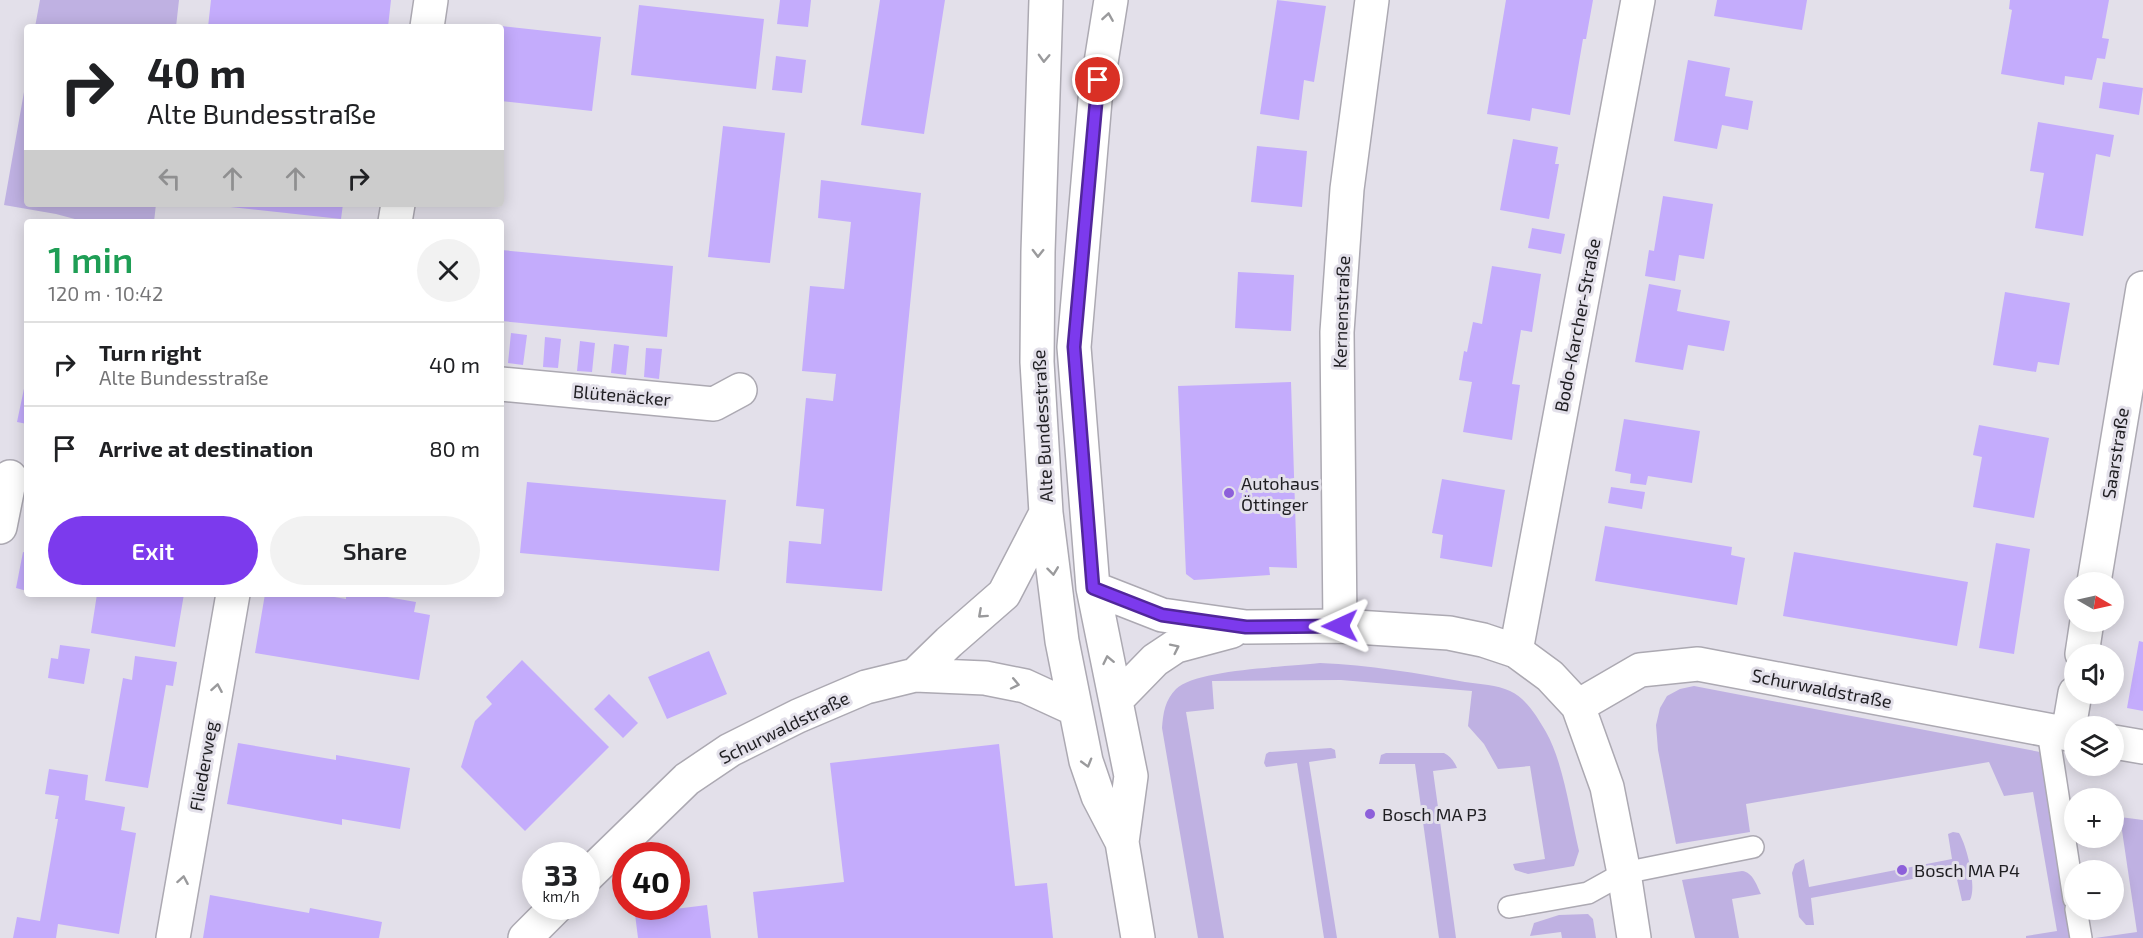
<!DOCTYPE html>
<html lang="en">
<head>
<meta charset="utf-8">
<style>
	body { margin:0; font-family:"Exo 2",sans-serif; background:#f2f2f2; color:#202124; height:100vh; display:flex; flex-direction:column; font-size:22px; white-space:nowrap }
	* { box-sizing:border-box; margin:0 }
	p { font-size:20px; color:#757577 }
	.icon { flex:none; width:33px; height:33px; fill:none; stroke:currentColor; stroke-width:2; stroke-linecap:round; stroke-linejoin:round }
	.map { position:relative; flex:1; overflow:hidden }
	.panel { position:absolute; left:24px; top:219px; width:480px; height:378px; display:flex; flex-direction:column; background:#fff; border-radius:6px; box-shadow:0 3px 15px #0003 }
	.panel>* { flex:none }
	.guide { position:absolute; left:24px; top:24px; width:480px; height:183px; border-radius:6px; box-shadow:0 3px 15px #0003; background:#fff; color:#202124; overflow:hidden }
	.needle { width:39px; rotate:99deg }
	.fabs { position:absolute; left:2064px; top:572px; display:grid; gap:12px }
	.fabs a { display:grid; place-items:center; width:60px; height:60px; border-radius:50%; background:#fff; box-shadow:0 3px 15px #0003; font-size:30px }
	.speed { position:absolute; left:522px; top:842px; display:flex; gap:12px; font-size:30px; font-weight:700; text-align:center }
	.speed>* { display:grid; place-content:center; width:78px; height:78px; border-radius:50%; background:#fff; box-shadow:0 3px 15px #0003; line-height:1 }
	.speed small { font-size:15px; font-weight:400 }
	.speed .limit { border:9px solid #d22; background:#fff; color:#111 }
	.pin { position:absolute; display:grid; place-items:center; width:51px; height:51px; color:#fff; margin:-26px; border:3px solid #fff; border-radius:50%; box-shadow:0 2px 6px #0007 }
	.me { position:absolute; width:66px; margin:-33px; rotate:269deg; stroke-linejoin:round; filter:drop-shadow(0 0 4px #0008) }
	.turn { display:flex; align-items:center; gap:21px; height:126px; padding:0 24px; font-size:27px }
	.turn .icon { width:78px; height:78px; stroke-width:2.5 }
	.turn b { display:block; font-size:42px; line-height:51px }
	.lanes { display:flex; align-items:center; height:57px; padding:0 24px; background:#0003; justify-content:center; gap:30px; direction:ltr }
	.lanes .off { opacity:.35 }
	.round { display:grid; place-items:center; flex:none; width:63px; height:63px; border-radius:32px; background:#f2f2f2 }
	.headline { display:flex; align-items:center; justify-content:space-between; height:102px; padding:0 24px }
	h1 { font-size:36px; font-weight:600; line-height:45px; color:#1e9e55 }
	.primary-button { display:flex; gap:12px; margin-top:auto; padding:12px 24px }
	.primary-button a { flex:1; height:69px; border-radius:36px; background:#7c3aed; color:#fff; font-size:24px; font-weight:600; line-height:69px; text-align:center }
	.primary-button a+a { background:#f2f2f2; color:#202124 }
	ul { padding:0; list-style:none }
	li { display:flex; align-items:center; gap:18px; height:84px; padding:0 24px; border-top:2px solid #e0e0e0 }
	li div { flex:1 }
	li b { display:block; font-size:22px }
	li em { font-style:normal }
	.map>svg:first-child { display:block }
</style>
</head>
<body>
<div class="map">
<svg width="2143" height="938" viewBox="0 0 2143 938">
	<rect width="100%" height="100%" fill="#e3e0ea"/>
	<!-- green -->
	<path fill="#bfb1e2" d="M40,0H179L176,27H35Z
		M27,75V204H156L154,222H86L56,214L4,205Z
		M1320,663C1369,665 1417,673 1465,682C1480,684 1497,685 1510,691C1526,698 1538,718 1546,732C1563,761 1571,817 1579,851L1574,866L1528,874L1515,870L1513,864L1545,859L1530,766L1498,769L1484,744L1468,726L1472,691L1341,680L1212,681L1214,709L1186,712L1224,938H1198L1162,728C1163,713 1165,700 1176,689C1196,669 1288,667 1320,663Z
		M1694,686L2040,752L2071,938H2026V936L2057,931L2033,792L2004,796L1989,762L1746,804L1750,832L1676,844L1658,750L1656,725L1660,708L1667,696L1680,689Z
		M1331,748L1335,750L1336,758L1309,762L1337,938H1324L1297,763L1266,767L1264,763L1266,754L1269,752Z
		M1386,753H1444C1450,756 1454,761 1457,768L1433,771L1456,938H1439L1415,764H1379L1381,755Z
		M2120,817L2143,820V938H2095L2137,932Z
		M1953,832L1959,833C1967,846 1977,887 1970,900L1962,901L1955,871L1811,898L1814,925H1806L1799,917L1792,873L1795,864L1804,859L1809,887L1952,859L1948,834Z
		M1742,871C1753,872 1757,886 1761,894L1732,899L1739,938H1695L1682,880Z
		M1588,914L1593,919L1596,938H1562L1561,932L1530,936L1534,923L1559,915Z"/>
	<!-- building -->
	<path fill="#c4acfc" d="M211,0H391L388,27H208Z
		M780,0H811L808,27L777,24Z
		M880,0H945L924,134L861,125Z
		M1277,0L1326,6L1314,82L1304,80L1299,120L1260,114Z
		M1506,0H1593L1586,39H1583L1570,115L1532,108L1530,121L1487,114Z
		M1717,0H1807L1802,30L1714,16Z
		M2010,0H2109L2102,38L2109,39L2105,59L2097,58L2092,80L2065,76L2064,85L2001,74L2012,10L2009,9Z
		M639,5L764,19L756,89L631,75Z
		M478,24L496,25V27H478Z
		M501,26L601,37L592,111L501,101Z
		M776,56L806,60L802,93L772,90Z
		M1688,60L1730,68L1725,96L1753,101L1748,130L1722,125L1717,149L1674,141Z
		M2103,82L2143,88L2139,115L2099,108Z
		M2038,122L2114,135L2110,157L2096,154L2083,236L2035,228L2044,173L2030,171Z
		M723,126L785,133L770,263L708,257Z
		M1513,139L1558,147L1555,164H1559L1549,219L1500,210Z
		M1257,146L1307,151L1302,207L1251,202Z
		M821,180L921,193L882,591L786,583L789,541L821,544L824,509L796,506L806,398L833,401L836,374L802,371L810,286L844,289L851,222L818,218Z
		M1663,196L1713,204L1704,259L1679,255L1675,281L1645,276L1649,250L1654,251Z
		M221,204H343L341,219L221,206Z
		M1532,228L1565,234L1561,254L1528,248Z
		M501,250L673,266L667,337L501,321Z
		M1492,266L1541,274L1532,332L1521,330L1512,384L1520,385L1512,440L1463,432L1472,382L1459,380L1464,351L1467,352L1473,322L1482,324Z
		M1238,272L1294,275L1291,331L1235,328Z
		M1649,284L1681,290L1677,311L1730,321L1724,351L1688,345L1683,370L1635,362Z
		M2005,292L2070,303L2059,365L2038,362L2036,372L1993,365Z
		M511,333L527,335L523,365L508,363Z
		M545,337L561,339L558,368L543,367Z
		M580,341L595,343L592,372L577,371Z
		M614,344L629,346L626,375L611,373Z
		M646,348L662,349L659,379L644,377Z
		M26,379H27V424L17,422Z
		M1291,382L1297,568L1269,567L1270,575L1194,580L1186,574L1178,386Z
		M1624,419L1700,431L1692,483L1648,476L1646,485L1630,483L1631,474L1615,471Z
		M1979,425L2049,438L2034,518L1973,507L1982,457L1973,455Z
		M1442,479L1505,490L1492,567L1440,558L1443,535L1432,533Z
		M527,482L726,500L719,571L520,553Z
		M1611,487L1645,492L1642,509L1608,503Z
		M1605,526L1732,547L1731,555L1745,558L1737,605L1595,581Z
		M1996,543L2030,549L2014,654L1979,648Z
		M23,552L27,553V591L16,588Z
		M1794,552L1968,582L1957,646L1783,616Z
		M97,594H184L175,647L91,633Z
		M265,594H317L346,599V594H370L416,602L414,612L430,615L419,680L255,653Z
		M2139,641L2143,642V711L2127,708Z
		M60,645L90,649L84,684L48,678L51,658L58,659Z
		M709,651L727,694L667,719L648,677Z
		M135,656L177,662L173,686L166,685L148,788L105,781L123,678L132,680Z
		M522,660L609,747L525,831L461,767L475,721L492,704L486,697Z
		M609,694L638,723L623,738L594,709Z
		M238,743L336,760V755L410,768L400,829L342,819V825L227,804Z
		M999,744L1015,886L1047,883L1053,938H758L753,892L844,882L830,763Z
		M49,769L88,775L85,800L125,807L121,830L136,833L119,934L58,924L56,938H13L17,917L40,921L58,819H55L59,796L45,794Z
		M210,895L309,913L310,908L382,922L379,938H203Z
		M707,905L711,938H638L635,914Z"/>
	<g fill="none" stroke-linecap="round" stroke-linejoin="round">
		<defs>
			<path id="lane" d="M2048,731L2074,899
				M1509,907L1588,893L1624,873L1753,847
				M2076,909L2081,938"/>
			<path id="street" d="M427,27L431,0
				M395,222L398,204
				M501,384L714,404L740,390
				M0,527L10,477
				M2094,582L2143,288
				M1340,626L1337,332L1347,189L1372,0
				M1516,651L1638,0
				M2082,654L2087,621
				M1578,706L1640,670L1698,664L2074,735
				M2068,734L2075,693
				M2114,742L2143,747
				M173,938L233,594"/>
			<path id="secondary" d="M1046,0L1038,252L1037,362L1046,513L1062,641L1086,761L1098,796L1122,842
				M1111,0L1095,100L1074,347L1093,588L1131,776L1122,842L1138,938
				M1093,588L1162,615L1246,627L1340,626L1449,633L1483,640L1516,651L1550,676L1578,706L1607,787L1624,873L1634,938
				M915,675L949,642L1004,594L1046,513
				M1116,700L1155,660L1176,646L1232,631
				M586,877L687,779L730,750L798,716L866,687L915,675L985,678L1025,686L1075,709
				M525,938L557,906"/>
		</defs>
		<!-- lane casing -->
		<use href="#lane" stroke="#aca9b2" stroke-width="24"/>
		<!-- street casing -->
		<use href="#street" stroke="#aca9b2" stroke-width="36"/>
		<!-- secondary casing -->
		<use href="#secondary" stroke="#aca9b2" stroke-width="36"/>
		<!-- lane -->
		<use href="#lane" stroke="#fff" stroke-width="21"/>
		<!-- street -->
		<use href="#street" stroke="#fff" stroke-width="33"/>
		<!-- secondary -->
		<use href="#secondary" stroke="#fff" stroke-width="33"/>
	</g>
	<!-- one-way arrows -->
	<defs><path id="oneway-chevron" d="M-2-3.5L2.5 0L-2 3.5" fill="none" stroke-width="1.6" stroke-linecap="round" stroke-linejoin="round" transform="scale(1.5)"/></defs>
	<g stroke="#9a9a9c">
		<use href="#oneway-chevron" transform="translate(1108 17) rotate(-81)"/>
		<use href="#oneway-chevron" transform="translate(1044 58) rotate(92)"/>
		<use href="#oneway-chevron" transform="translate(1038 253) rotate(91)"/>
		<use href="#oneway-chevron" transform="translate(1053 571) rotate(83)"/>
		<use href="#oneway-chevron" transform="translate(982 614) rotate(138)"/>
		<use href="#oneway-chevron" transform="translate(1175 648) rotate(-26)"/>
		<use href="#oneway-chevron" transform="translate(1108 660) rotate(-102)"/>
		<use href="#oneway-chevron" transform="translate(1015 684) rotate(12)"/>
		<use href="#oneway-chevron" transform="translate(217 688) rotate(-80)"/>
		<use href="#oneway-chevron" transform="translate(1087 763) rotate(74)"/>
		<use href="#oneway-chevron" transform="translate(183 880) rotate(-80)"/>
	</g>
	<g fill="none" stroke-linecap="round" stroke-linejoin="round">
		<defs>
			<path id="route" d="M1098,80L1074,347L1093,588L1162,615L1246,627L1340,626"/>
		</defs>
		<!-- route casing -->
		<use href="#route" stroke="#51269a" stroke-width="15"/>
		<!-- route -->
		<use href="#route" stroke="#7c3aed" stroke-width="10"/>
	</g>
	<!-- markers -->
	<g fill="#8d60da" stroke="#e3e0ea" stroke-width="2">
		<circle cx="1229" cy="493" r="6"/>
		<circle cx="1370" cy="814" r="6"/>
		<circle cx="1902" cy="870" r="6"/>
	</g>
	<g text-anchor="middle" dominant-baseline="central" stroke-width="6" stroke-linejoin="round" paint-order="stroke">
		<!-- street labels -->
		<g font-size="18" fill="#1f1e22" stroke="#e3e0ea">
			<text transform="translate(1341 312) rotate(-88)">Kernenstraße</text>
			<text transform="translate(1577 325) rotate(-79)">Bodo-Karcher-Straße</text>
			<text transform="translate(622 395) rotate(5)">Blütenäcker</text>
			<text transform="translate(1042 426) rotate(-93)">Alte Bundesstraße</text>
			<text transform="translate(2115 453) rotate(-81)">Saarstraße</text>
			<text transform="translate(1822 688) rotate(11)">Schurwaldstraße</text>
			<text transform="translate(784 727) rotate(-26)">Schurwaldstraße</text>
			<text transform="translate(203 766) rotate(-80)">Fliederweg</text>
		</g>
		<!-- poi labels -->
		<g font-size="18" fill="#1f1e22" stroke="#e3e0ea" text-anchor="start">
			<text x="1241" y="483">Autohaus<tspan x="1241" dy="21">Öttinger</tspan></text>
			<text x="1382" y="814">Bosch MA P3</text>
			<text x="1914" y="870">Bosch MA P4</text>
		</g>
	</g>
</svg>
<div class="fabs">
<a><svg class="needle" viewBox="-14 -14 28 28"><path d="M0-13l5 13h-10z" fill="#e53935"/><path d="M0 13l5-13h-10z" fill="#757577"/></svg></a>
<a><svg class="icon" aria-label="sound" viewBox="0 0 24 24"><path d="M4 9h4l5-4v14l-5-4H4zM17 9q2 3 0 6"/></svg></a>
<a><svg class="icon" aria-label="layers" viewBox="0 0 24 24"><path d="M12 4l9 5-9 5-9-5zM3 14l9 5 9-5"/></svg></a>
<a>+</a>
<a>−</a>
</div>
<div class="speed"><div>33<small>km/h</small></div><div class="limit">40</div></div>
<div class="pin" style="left:1098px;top:80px;background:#d93025"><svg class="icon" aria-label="arrive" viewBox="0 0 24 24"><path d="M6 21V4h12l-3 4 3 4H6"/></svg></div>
<svg class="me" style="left:1340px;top:626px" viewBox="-20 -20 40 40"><path d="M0-17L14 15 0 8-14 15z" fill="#7c3aed" stroke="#fff" stroke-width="4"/></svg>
<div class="guide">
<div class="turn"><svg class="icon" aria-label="right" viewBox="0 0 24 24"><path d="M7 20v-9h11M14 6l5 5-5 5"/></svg><div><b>40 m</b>Alte Bundesstraße</div></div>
<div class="lanes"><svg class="icon off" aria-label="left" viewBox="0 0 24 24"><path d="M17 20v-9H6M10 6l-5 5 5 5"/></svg><svg class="icon off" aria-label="ahead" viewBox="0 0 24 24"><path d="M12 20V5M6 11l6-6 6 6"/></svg><svg class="icon off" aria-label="ahead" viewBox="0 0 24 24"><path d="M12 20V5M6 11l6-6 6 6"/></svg><svg class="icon" aria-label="right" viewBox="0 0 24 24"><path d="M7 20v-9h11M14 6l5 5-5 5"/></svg></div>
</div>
<section class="panel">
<div class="headline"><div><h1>1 min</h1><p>120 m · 10:42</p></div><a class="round"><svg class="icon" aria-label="close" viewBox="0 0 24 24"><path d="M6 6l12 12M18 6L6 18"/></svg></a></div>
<ul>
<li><svg class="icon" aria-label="right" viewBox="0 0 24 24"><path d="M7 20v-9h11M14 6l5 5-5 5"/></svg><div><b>Turn right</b><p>Alte Bundesstraße</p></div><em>40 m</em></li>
<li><svg class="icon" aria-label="arrive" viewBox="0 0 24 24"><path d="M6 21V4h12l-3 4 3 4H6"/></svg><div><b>Arrive at destination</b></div><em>80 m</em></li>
</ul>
<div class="primary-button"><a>Exit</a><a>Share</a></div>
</section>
</div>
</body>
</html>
